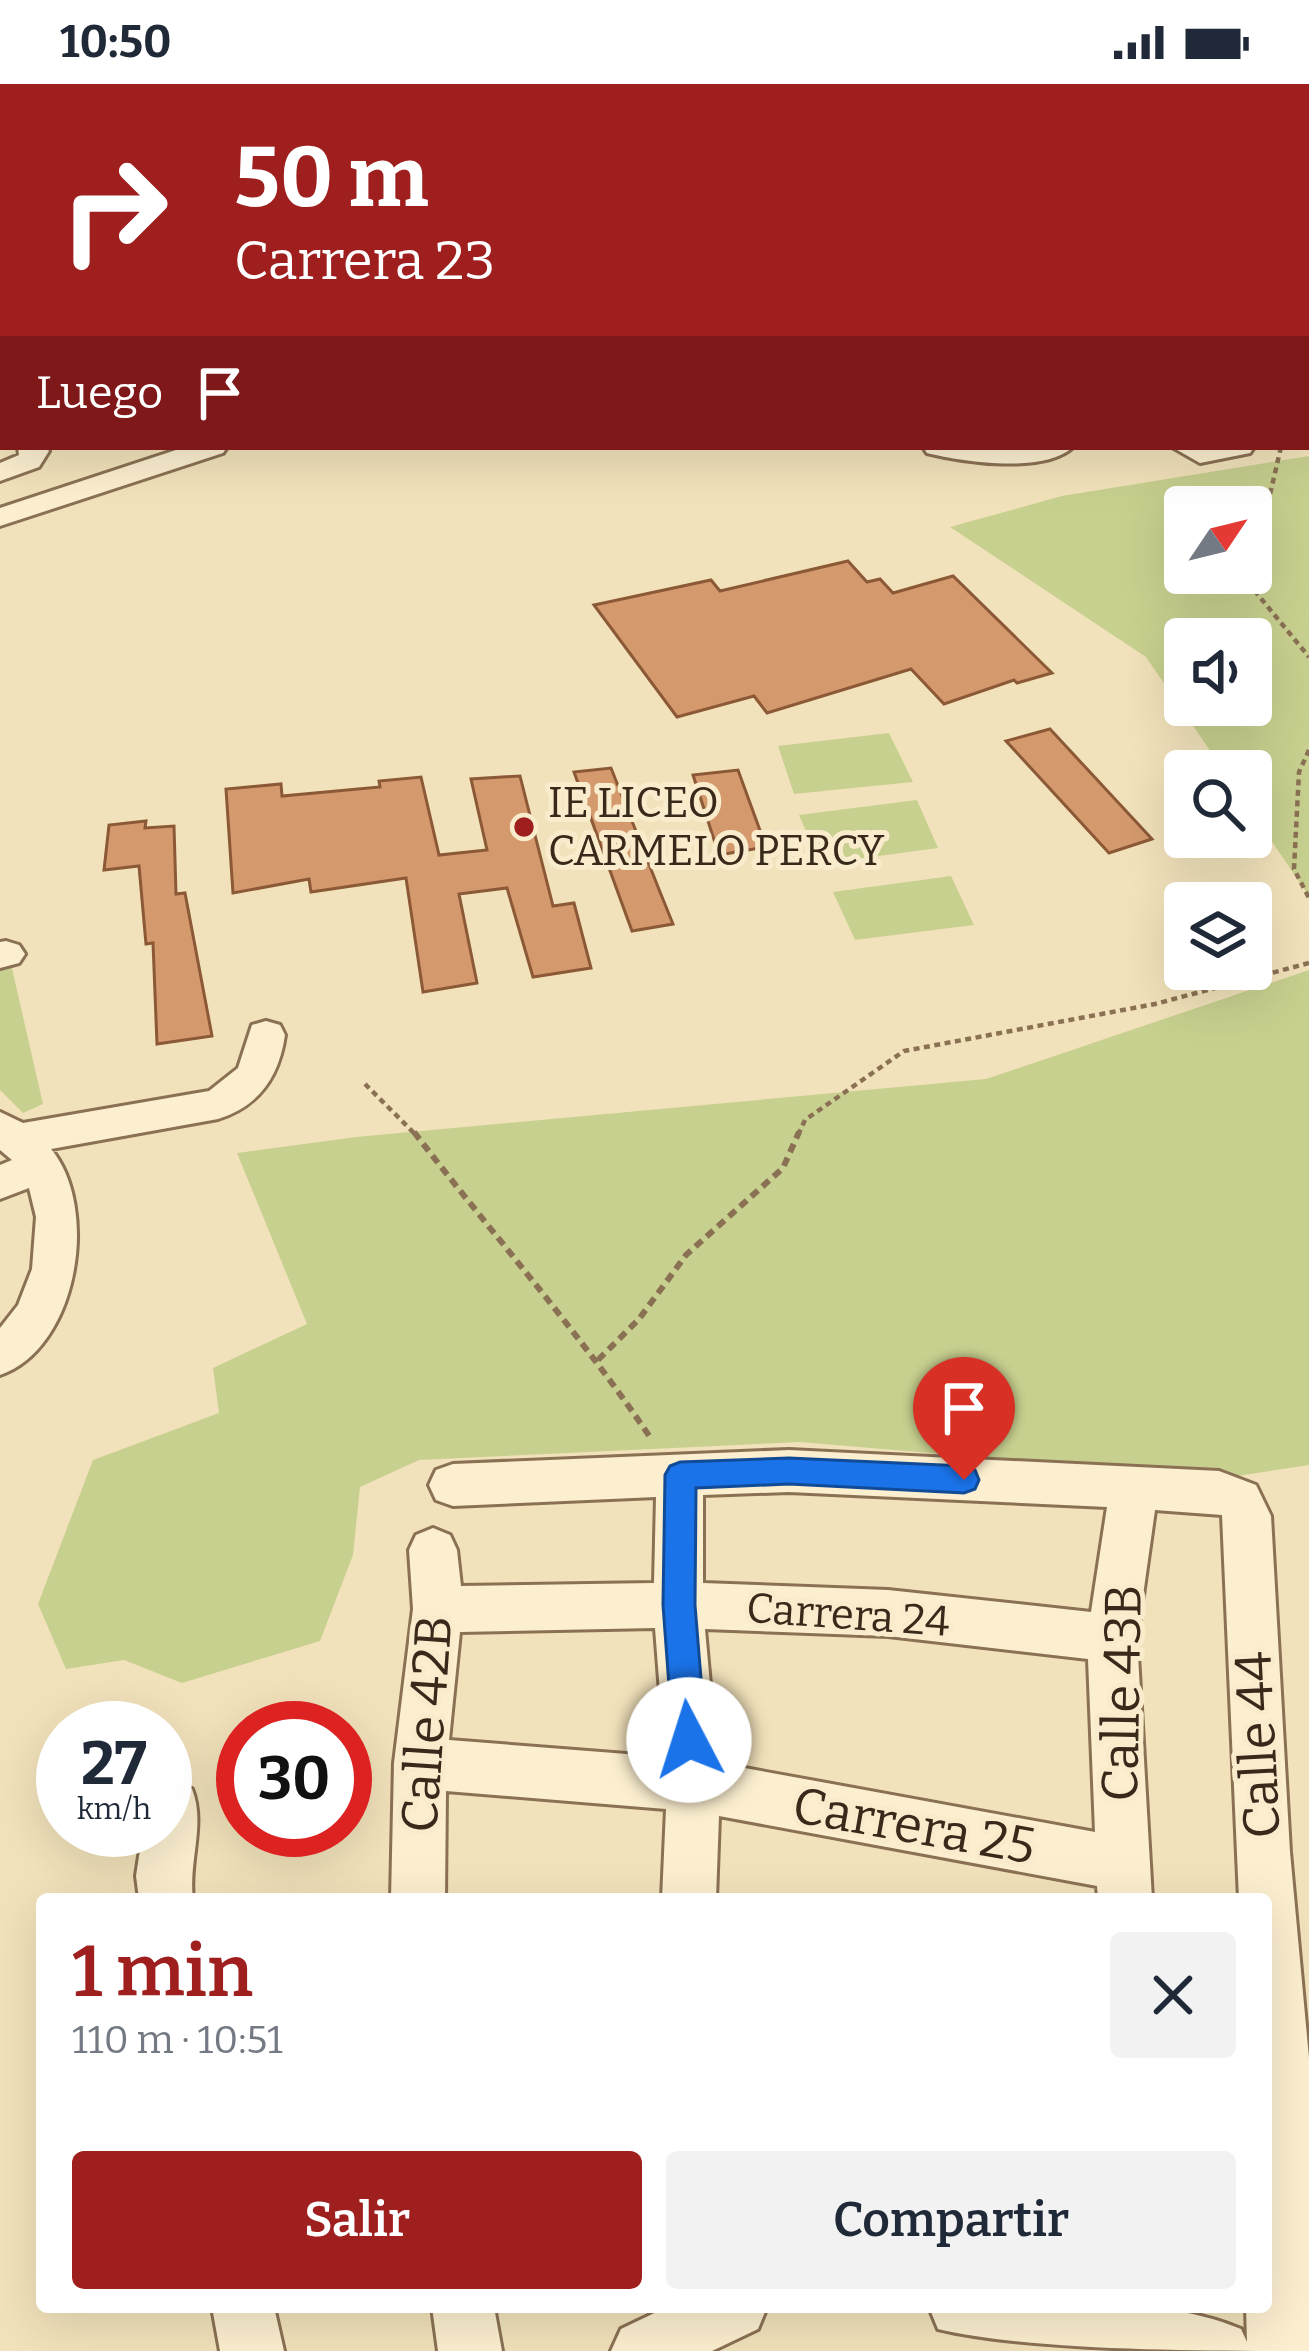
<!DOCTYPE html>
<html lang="es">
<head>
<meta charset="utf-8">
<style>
	body { margin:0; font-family:Bitter,serif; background:#f2f2f3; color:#1f2937; height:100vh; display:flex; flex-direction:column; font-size:45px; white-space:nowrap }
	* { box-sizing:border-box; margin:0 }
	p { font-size:39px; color:#747a83 }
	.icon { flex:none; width:66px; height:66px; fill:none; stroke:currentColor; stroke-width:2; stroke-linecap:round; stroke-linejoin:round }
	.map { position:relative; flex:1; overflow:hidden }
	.details { position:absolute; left:36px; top:1809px; width:1236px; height:420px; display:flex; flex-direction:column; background:#fff; border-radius:12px; box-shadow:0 12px 48px #0002 }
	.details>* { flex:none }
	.top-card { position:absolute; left:0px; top:0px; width:1311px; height:366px; box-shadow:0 12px 48px #0002; background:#9f1e1e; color:#fff; overflow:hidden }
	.needle { width:78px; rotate:55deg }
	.buttons { position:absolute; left:1164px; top:402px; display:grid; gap:24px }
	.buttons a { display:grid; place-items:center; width:108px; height:108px; border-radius:12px; background:#fff; box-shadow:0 12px 48px #0002; font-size:60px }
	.speed { position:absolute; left:36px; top:1617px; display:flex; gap:24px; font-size:60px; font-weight:700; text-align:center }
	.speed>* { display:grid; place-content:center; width:156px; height:156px; border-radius:50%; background:#fff; box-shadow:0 12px 48px #0002; line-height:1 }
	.speed small { font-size:30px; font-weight:400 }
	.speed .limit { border:18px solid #d22; background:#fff; color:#111 }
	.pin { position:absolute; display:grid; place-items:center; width:102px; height:102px; color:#fff; margin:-123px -51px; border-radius:50% 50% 50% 0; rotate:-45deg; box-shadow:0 0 12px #0007 }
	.pin .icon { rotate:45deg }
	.me { position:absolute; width:132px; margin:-66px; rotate:355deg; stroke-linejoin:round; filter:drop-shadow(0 0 9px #0008) }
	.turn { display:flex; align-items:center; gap:42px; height:252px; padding:0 36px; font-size:54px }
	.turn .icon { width:156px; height:156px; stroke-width:2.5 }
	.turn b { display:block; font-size:84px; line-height:102px }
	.then { display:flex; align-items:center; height:114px; padding:0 36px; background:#0003; gap:24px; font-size:45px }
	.round { display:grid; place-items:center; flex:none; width:126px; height:126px; border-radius:12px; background:#f2f2f3 }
	.summary { display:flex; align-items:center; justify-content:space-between; height:204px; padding:0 36px }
	h1 { font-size:72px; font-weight:600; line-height:90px; color:#9f1e1e }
	.cta { display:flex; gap:24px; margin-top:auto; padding:24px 36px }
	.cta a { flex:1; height:138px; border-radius:12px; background:#9f1e1e; color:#fff; font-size:48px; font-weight:600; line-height:138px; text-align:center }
	.cta a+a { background:#f2f2f3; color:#1f2937 }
	.status { display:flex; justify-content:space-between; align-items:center; height:84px; padding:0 60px; background:#fff; direction:ltr }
	.status svg { height:33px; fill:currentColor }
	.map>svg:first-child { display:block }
</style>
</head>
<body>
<div class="status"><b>10:50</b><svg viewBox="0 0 49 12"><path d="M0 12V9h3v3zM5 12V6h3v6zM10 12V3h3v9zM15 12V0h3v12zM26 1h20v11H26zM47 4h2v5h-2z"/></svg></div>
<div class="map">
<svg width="1309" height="2267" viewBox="0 0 1309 2267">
	<rect width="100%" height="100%" fill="#f2e2bb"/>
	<!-- green -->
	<path fill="#c8d08f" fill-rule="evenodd" d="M247,0H1309V12L1308,3Z
		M1309,372V812L1251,727V687H1224L1146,573L950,443L1062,412ZM1251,423V489H1185V423ZM1251,555V621H1185V555Z
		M889,649L913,698L794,710L778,662Z
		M917,716L938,764L820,780L799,731Z
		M951,792L974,841L855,856L833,808Z
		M11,880L43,1020L23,1029L0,1006V882Z
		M1309,886V1381L1224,1394L800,1358L419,1376L360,1403L353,1471L320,1557L182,1599L124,1576L66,1585L38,1520L93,1376L219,1329L213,1284L307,1240L237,1069L356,1053L986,995Z"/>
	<!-- building -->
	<path fill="#d4996d" stroke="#8c5937" stroke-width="3" d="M848,477L867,498L880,495L893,509L953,492L1052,589L1017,599L1014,596L944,620L911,585L767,629L754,612L677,633L594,521L711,496L720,507Z
		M1050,645L1152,755L1109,769L1006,657Z
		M611,684L660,808L673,840L632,847L574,688Z
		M738,686L766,763L719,771L693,691Z
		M520,692L553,822L574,819L591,884L533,893L507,804L459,810L477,899L423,908L406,794L311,808L309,795L233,809L226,705L281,700L282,712L380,703L379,697L421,693L439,771L487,766L471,695Z
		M146,737L145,744L174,742L176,810L185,809L212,952L157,960L153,859L146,860L139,782L104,786L109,741Z"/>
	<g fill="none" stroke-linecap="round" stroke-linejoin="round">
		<defs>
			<path id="minor" d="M0,0H21L3,3L0,9Z
				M77,0H102L104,3H79Z
				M131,0H151V3H131Z
				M214,0H234L235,3H215Z
				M299,0H319L321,3H301Z
				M1308,27H1309V39H1308Z
				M0,79L3,80V95L0,94Z
				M1308,88H1309V102H1308Z
				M1308,120H1309V135H1308Z
				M3,139V153L0,154V140Z
				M0,207H3V221H0Z
				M1308,212H1309V227H1308Z
				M1308,247H1309V263H1308Z
				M3,261V277L0,278V262Z
				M1308,284H1309V300H1308Z
				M0,323H3V339H0Z
				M1308,342H1309V358H1308Z
				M18,363H46L49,367L39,383L0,397V379L19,371Z
				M185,363H227L223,369L0,442V424Z
				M923,363H1073C1044,390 963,378 927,369Z
				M1172,363H1254L1250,369L1200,379Z
				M6,857L19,861L25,870L19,879L0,884V858Z
				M266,937L280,941L285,951C279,993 259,1022 218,1035L51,1065C100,1124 78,1264 0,1291V1244L18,1221L32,1185L36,1133L29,1104L0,1115V1081L12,1076L0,1066V1028L23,1039L209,1007L238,984L252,941Z
				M789,1366L1219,1387L1256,1401L1271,1432L1290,1768L1309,1974V2267C1205,2267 1030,2267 938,2245L929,2223C1025,2223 1152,2207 1241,2245L1247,2258L1246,2223H1266V1815H1239L1222,1431L1155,1426L1137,1554L1152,1815H1098L1097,1802L719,1732L716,1815H662L666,1725L446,1707L445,1815H391L394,1679L413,1525L409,1466L416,1451L433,1444L450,1451L457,1466L461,1502L654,1499L656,1413L453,1422L436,1416L429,1401L436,1386L453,1380ZM789,1408L1107,1423L1091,1528L888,1506L703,1499V1411ZM655,1544L665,1673L449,1656L460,1548ZM705,1545L888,1552L1088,1575L1095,1748L717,1679Z
				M173,1697L192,1705C206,1740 188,1778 193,1815H139L136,1792L143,1746H165V1701Z
				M212,2223H274L284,2267H220Z
				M432,2223H494L502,2267H438Z
				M667,2223H767L758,2245L712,2267H611L621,2245Z"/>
		</defs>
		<!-- minor casing -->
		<use href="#minor" stroke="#8b7154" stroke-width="6"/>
		<!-- path-far1 -->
		<path stroke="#8b7154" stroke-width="4.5" stroke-dasharray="6 4.5" stroke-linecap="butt" d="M1281,363L1252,488L1254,506L1309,573
			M1309,666L1299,688L1294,785L1309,814
			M365,1000L416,1051
			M798,1051L805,1036L904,967L1155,920L1309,879"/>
		<!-- path -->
		<path stroke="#8b7154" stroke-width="6" stroke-dasharray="9 6" stroke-linecap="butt" d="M414,1048C493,1151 580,1249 652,1356
			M598,1276L639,1235L686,1171L783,1084L799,1048"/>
		<!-- minor -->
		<use href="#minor" fill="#fcefcf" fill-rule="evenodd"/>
	</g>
	<!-- route -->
	<path fill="#1a73e8" stroke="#114b97" stroke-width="3" d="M789,1374L964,1382L975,1386L979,1396L975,1405L964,1409L789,1400L696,1404L695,1521L706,1656L701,1668L689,1672L677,1668L673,1656L663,1521L665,1391L670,1382L680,1378Z"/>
	<!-- markers -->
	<circle fill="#9f1e1e" stroke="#f9eccc" stroke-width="4.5" cx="524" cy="743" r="12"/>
	<g text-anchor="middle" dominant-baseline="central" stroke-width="10" stroke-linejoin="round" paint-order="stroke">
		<!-- poi labels -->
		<g font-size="42" fill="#38291a" stroke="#f9eccc" text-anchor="start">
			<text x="548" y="719">IE LICEO<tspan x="548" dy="48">CARMELO PERCY</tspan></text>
		</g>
		<!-- street labels -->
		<g font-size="42" fill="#38291a" stroke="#f9eccc">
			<text transform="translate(848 1531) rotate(4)">Carrera 24</text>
		</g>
		<!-- near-street labels -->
		<g font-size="51" fill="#38291a" stroke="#f9eccc">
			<text transform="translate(1122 1609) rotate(-89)">Calle 43B</text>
			<text transform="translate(427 1640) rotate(-86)">Calle 42B</text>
			<text transform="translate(1258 1661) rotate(-93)">Calle 44</text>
			<text transform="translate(914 1742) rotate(10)">Carrera 25</text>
		</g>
	</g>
</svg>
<div class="buttons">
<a><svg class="needle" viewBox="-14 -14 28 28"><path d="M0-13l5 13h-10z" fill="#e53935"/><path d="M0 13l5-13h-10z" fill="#747a83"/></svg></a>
<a><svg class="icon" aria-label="sound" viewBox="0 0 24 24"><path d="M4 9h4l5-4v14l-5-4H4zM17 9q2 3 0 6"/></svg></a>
<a><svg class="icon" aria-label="search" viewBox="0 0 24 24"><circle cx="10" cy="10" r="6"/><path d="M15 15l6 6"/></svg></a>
<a><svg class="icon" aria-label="layers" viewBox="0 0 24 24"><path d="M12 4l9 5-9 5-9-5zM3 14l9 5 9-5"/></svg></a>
</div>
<div class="speed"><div>27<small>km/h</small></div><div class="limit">30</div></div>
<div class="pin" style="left:964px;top:1396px;background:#d93025"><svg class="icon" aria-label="arrive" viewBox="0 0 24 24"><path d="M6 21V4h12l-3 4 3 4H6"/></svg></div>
<svg class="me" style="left:689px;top:1656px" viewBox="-20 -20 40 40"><circle r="19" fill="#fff"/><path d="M0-13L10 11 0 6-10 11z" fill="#1a73e8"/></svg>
<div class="top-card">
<div class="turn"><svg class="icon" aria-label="right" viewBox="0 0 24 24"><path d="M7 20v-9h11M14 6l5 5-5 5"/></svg><div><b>50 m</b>Carrera 23</div></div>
<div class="then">Luego<svg class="icon" aria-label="arrive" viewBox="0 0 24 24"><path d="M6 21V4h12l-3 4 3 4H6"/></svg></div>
</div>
<section class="details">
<div class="summary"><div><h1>1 min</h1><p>110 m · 10:51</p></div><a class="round"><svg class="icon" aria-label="close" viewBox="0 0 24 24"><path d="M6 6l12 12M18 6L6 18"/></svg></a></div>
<div class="cta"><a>Salir</a><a>Compartir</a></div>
</section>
</div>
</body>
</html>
